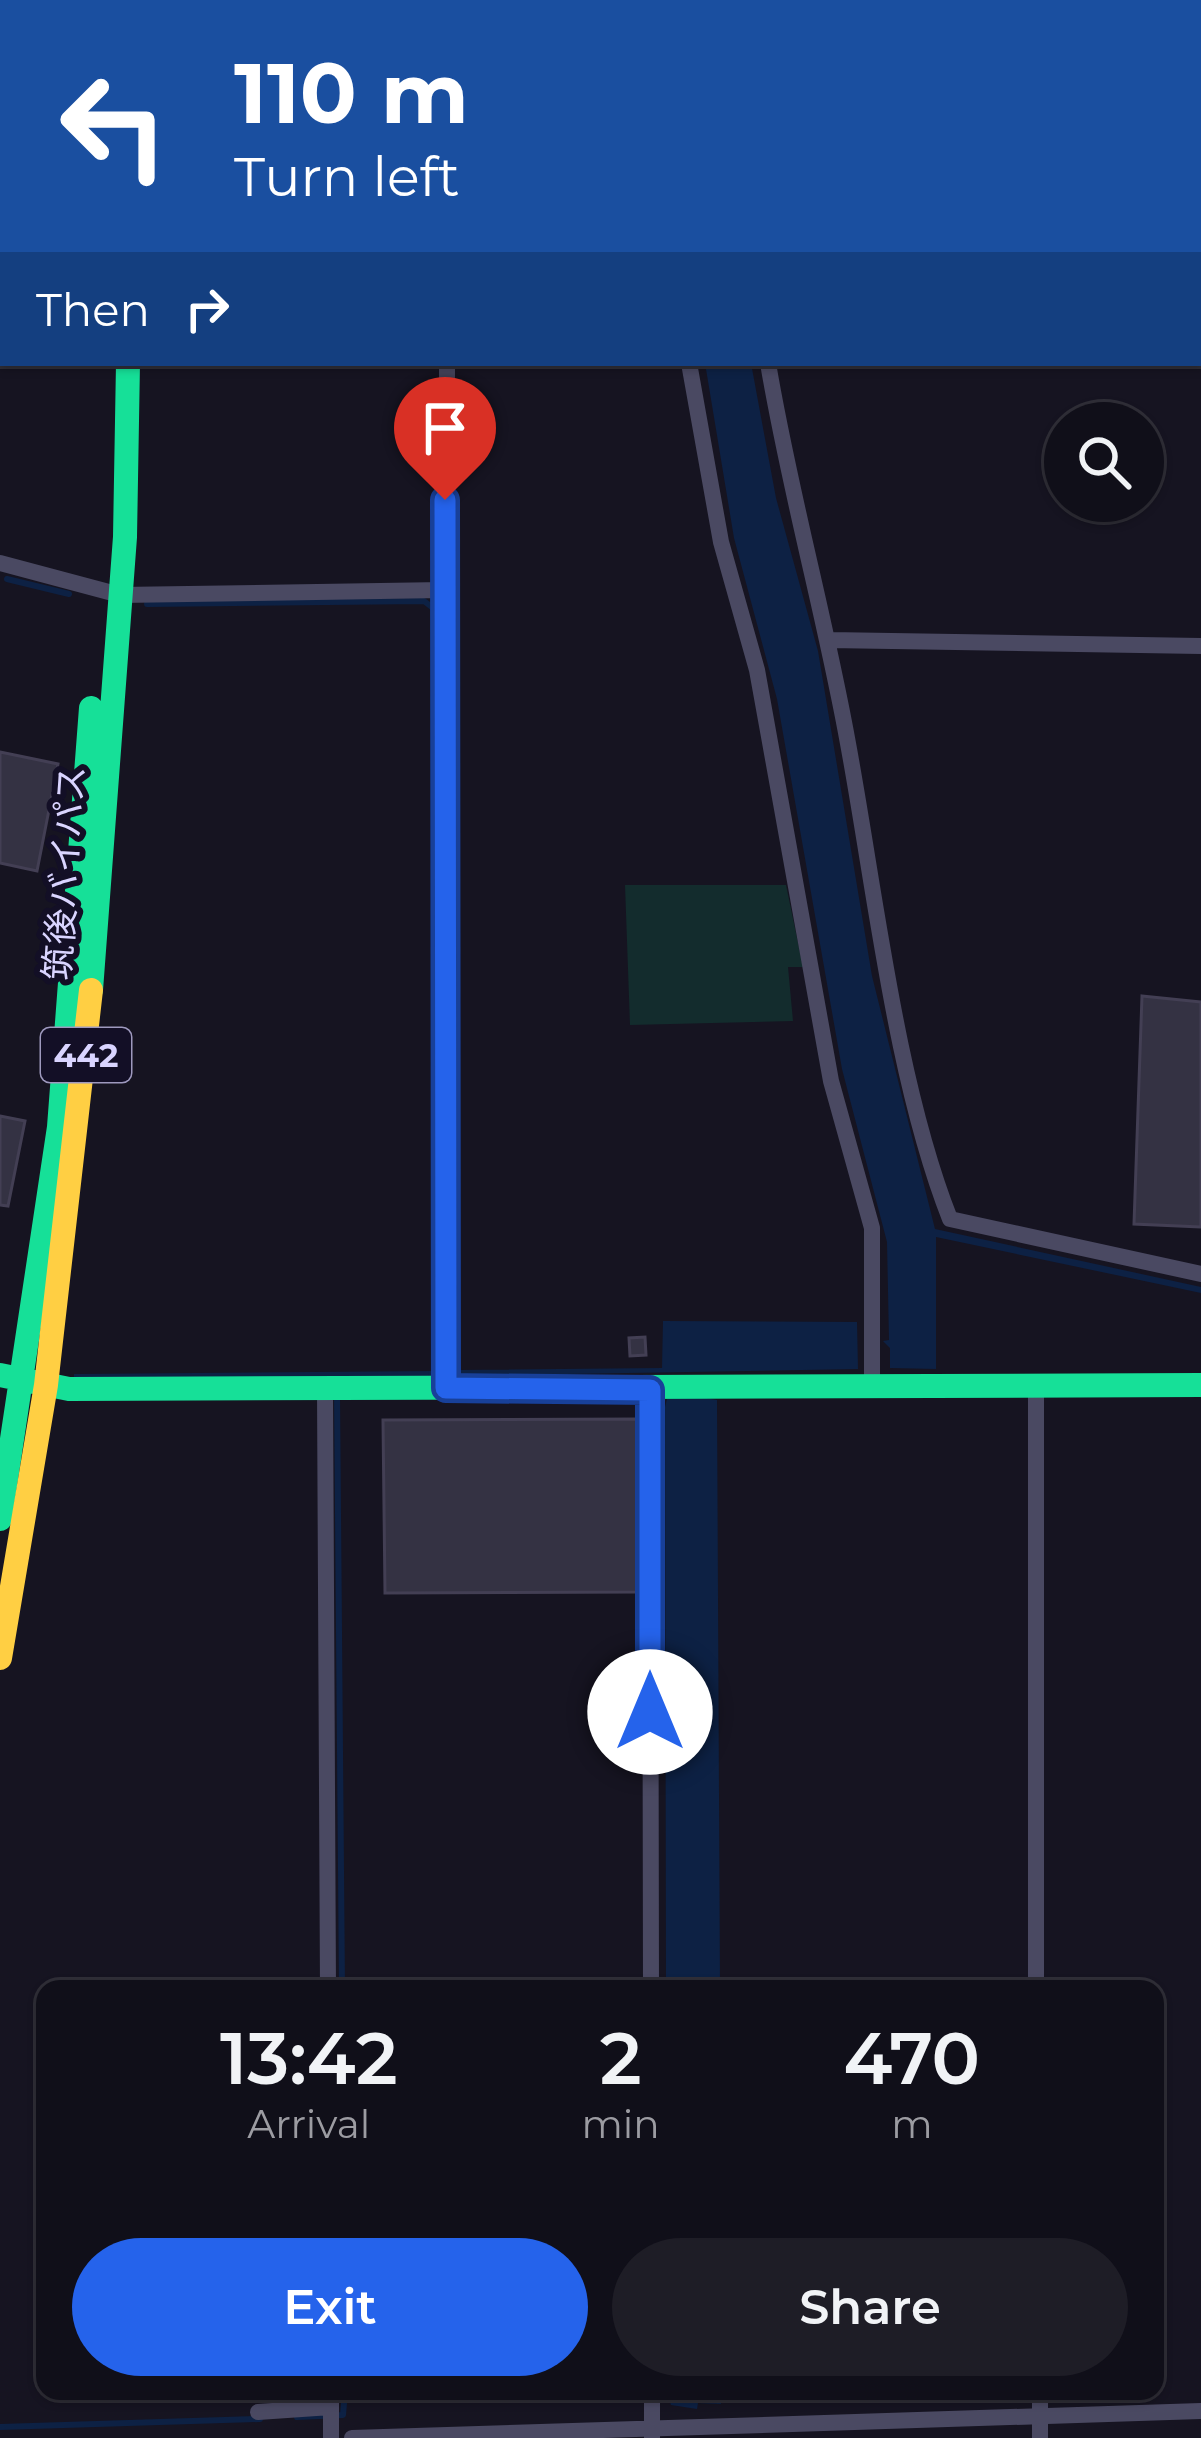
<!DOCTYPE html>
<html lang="en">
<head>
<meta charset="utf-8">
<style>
	body { margin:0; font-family:Montserrat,"Noto Sans JP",sans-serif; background:#1e1d26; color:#f1f3f6; height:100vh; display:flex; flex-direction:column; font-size:45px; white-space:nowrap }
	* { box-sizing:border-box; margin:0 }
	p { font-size:39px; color:#9c9ca2 }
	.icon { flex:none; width:66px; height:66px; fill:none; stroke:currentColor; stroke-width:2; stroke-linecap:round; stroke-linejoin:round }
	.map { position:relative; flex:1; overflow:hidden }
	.side { position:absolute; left:36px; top:1980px; width:1128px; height:420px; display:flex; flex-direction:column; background:#100f19; border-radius:24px; box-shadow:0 3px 9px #0004,0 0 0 3px #302f38 }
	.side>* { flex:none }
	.hud { position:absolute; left:0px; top:0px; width:1203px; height:366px; box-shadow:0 3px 9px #0004,0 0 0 3px #302f38; background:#1a4fa0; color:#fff; overflow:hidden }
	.controls { position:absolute; left:1044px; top:402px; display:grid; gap:24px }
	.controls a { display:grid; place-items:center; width:120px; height:120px; border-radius:50%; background:#100f19; box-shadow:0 3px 9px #0004,0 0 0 3px #302f38; font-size:60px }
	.pin { position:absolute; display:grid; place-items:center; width:102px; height:102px; color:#fff; margin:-123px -51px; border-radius:50% 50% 50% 0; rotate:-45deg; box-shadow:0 0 12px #0007 }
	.pin .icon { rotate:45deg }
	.me { position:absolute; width:132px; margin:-66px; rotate:0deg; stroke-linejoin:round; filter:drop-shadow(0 0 9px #0008) }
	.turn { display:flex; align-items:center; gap:42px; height:252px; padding:0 36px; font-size:54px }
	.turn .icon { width:156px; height:156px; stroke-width:2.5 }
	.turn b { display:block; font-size:84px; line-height:102px }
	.then { display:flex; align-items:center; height:114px; padding:0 36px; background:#0003; gap:24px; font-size:45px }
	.eta { display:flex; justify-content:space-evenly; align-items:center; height:204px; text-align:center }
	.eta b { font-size:72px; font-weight:600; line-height:84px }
	.action { display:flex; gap:24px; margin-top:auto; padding:24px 36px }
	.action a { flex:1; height:138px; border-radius:72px; background:#2563eb; color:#fff; font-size:48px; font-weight:600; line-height:138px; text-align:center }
	.action a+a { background:#1e1d26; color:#f1f3f6 }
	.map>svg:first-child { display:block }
</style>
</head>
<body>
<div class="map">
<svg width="1201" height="2438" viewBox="0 0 1201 2438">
	<rect width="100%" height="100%" fill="#161421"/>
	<!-- green -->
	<path fill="#132c2d" d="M625,885H786L803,967H788L793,1021L630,1025Z"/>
	<!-- water -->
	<path fill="#0d2144" d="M0,0H143L3,3L0,115Z
		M705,363H751L776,498L818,651L872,976L935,1229L1201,1287V1293L936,1237V1369L890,1368V1348L883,1341L889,1340L887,1242L842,1069L777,699L734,538Z
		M663,1321L857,1322L858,1369L457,1376V1370L662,1368Z
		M435,1371L436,1377L74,1380V1374Z
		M690,1395L717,1400L720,1989H666L665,1407L667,1399Z
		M666,2391H722L721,2404L698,2403L697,2409L671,2405Z"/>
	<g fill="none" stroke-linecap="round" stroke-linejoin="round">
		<!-- stream -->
		<path stroke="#0d2144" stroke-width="6" d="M7,579L69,594
			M147,604L424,601L433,608L436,1374H431
			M337,1393L342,1989
			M297,2417L343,2415L345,2391
			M0,2427L260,2419"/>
	</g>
	<!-- building -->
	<path fill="#343243" stroke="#433f54" stroke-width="3" d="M0,752L58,764L37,871L0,863Z
		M1142,996L1201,1002V1227L1134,1224Z
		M0,1116L25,1121L8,1206L0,1205Z
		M645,1337L646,1355L630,1356L629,1338Z
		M637,1419L638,1592L385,1593L383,1420Z"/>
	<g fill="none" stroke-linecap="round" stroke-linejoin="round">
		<!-- street -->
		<path stroke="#4a4962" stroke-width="16" d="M536,0L537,3
			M637,3L662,0
			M702,3V0
			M781,3L782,0
			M1183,3V0
			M1200,6H1201
			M0,122L3,119
			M689,363L721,542L757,670L831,1081L872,1228V1385
			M768,363C789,489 824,612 847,738C875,888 895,1079 950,1219L1201,1274
			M0,563L120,595L443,590
			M829,640L1201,646
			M446,1388L447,363
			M325,1389L328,1989
			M650,1390L651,1989
			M1036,1989V1388
			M331,2391V2438
			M652,2391V2438
			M1040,2391V2438
			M258,2412L331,2407
			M352,2438L1201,2411"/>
		<!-- fast -->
		<path stroke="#16e098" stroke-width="24" d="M138,0L139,3
			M91,990L125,537L128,363
			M0,1375L69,1389L1201,1385
			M0,1519L59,1127L91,708"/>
		<!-- slow -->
		<path stroke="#ffcf43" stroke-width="24" d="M0,1658L46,1385L91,990"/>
	</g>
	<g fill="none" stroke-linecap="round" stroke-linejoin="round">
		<defs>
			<path id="route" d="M445,500L446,1388L650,1390V1712"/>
		</defs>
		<!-- route casing -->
		<use href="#route" stroke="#184099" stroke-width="30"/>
		<!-- route -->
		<use href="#route" stroke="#2563eb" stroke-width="21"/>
	</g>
	<g text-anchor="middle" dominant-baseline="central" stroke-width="12" stroke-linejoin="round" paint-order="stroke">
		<!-- shield labels -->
		<rect fill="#130f26" stroke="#9e99be" stroke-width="3" x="41" y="1028" width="90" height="54" rx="9"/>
		<g font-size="33" font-weight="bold" fill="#d9d4ff">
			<text x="86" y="1055">442</text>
		</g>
		<!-- street labels -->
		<g font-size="36" fill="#d9d4ff" stroke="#130f26">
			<text transform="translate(64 873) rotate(-86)">筑後バイパス</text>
		</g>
	</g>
</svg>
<div class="controls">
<a><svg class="icon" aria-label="search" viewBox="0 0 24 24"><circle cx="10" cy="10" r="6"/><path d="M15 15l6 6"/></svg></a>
</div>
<div class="pin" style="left:445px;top:500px;background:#d93025"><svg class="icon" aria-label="arrive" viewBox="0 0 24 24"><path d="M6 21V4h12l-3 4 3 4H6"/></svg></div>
<svg class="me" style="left:650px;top:1712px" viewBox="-20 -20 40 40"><circle r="19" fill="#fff"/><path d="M0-13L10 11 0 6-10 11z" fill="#2563eb"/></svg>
<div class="hud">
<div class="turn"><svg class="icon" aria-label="left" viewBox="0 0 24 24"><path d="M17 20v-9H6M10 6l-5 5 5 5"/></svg><div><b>110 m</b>Turn left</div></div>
<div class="then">Then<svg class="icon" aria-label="right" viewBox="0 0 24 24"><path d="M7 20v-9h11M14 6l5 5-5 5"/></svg></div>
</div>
<section class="side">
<div class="eta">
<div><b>13:42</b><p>Arrival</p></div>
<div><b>2</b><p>min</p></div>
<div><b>470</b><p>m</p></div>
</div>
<div class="action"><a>Exit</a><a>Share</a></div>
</section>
</div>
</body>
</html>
